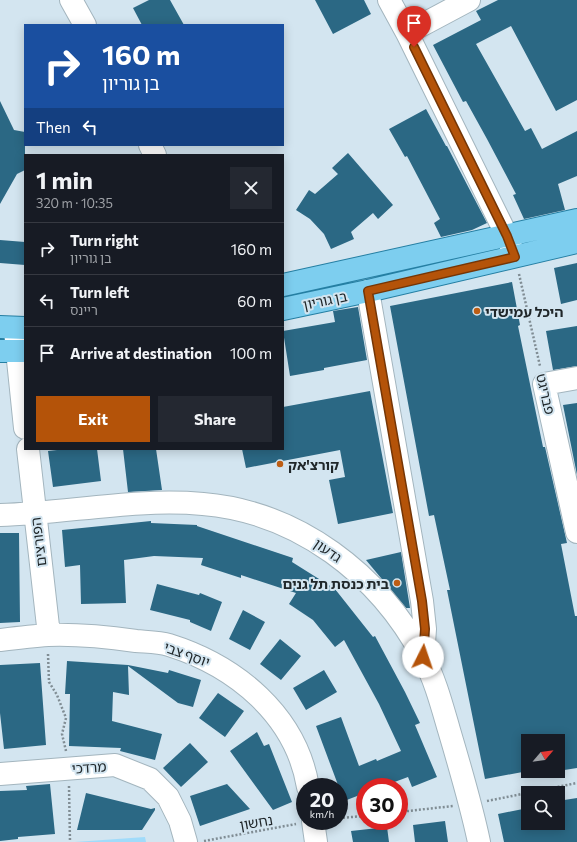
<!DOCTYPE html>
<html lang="en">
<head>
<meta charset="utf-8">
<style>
	body { margin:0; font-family:Commissioner,"Noto Sans Hebrew",sans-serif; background:#242831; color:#f1f3f6; height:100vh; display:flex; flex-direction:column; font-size:15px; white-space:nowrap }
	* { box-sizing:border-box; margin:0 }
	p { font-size:13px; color:#9ea1a6 }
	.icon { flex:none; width:22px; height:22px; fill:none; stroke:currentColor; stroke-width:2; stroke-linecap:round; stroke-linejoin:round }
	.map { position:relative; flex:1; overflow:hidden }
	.details { position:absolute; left:24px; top:154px; width:260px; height:296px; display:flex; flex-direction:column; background:#171b24; border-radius:0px; box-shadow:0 2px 10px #0003 }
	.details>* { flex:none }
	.top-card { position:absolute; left:24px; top:24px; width:260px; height:122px; border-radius:0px; box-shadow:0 2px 10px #0003; background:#1a4fa0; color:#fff; overflow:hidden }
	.needle { width:26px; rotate:61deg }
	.tools { position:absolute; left:521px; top:734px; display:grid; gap:8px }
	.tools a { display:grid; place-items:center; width:44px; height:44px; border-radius:0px; background:#171b24; box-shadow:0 2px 10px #0003; font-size:20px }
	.speed { position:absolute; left:296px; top:778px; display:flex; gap:8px; font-size:20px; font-weight:700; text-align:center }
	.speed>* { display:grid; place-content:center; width:52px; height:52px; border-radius:50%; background:#171b24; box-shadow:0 2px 10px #0003; line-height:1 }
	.speed small { font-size:10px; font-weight:400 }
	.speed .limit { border:6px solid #d22; background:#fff; color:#111 }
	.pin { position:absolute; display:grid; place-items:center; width:34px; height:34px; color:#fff; margin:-41px -17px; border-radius:50% 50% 50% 0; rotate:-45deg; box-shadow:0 0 4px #0007 }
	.pin .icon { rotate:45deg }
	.me { position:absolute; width:44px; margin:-22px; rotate:4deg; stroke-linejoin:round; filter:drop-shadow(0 0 3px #0008) }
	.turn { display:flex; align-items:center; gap:14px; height:84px; padding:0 12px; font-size:18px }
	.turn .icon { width:52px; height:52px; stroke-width:2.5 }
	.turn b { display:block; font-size:28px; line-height:34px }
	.then { display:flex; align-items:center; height:38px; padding:0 12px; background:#0003; gap:8px; font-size:15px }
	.round { display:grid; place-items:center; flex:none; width:42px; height:42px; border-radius:0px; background:#242831 }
	.headline { display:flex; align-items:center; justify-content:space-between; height:68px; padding:0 12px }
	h1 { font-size:24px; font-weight:700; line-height:30px }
	.cta { display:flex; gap:8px; margin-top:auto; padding:8px 12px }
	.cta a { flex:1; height:46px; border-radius:0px; background:#b45309; color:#fff; font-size:16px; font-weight:700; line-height:46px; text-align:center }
	.cta a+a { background:#242831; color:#f1f3f6 }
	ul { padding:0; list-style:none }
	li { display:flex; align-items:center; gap:12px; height:52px; padding:0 12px; border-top:1px solid #363941 }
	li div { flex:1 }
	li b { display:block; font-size:15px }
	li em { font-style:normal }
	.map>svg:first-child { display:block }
</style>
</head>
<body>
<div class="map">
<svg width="577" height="842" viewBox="0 0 577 842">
	<rect width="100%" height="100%" fill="#d3e5f0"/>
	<!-- green -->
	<path fill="#a0dbfa" d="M145,837L146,842H75Z"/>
	<!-- building -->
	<path fill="#2b6884" d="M149,0H170L184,25H142L133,8Z
		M315,0H364L371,14L333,34Z
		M498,0H577V100L556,111L511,26L476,44L525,131L531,128L542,149L577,131V176L558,184L565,210L524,219L513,195L516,194L487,139L466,101L463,102L433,45L481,20L476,11Z
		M0,101L14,130L25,132V170L17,174L0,204Z
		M426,109L446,146H447L487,223L472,230L441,237L434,223L440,219L407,156L405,157L389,129Z
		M348,153L393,205L378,219L373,213L351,232L354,239L331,249L324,234L310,219L296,210L309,190L315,194L338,174L332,168Z
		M0,240L25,242V265L0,263Z
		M577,263V300L561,304L554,268Z
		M512,282L520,325L518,326L543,447H545L567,543L561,544L575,616H577V768L558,771V741H528V771L485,779L447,590H450L434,515L429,516L390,306Z
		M358,307L367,360L324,368V370L290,376L283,331L335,322L333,311Z
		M577,326V366L553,370L546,331Z
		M370,391L393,513L338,524L329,480L345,477L340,450L246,468L242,449H283V407Z
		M577,403V475L563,405Z
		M66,449H97L101,481L53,487L48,451Z
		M123,449H156L162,490L128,492Z
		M151,521V523L197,525V526L293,558L292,562L335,589L373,637L375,636L405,692L420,723L415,725L437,777L412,787L408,777L381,787H365V793L344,801L316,726L341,717L359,766L376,759L377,761L401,751L379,704L344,640L335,647L313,620L289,604L296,593L241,575V578L201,565L203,558L154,556L124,560L126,603L81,604L80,565L65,567L62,530Z
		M0,533H19L20,622L0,623Z
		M401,552L410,608H406L366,560Z
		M157,584L199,595L200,593L222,602L211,631L190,622V620L150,610Z
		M243,610L265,622L250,650L229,639Z
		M280,639L301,656L281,680L260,664Z
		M67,661L128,665L168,673L169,670L201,680L193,707L178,703L128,666L129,695L113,692L112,721L162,734L155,760L120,751L121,748L69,746L70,694H65Z
		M40,663L46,745L4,749L0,713V665Z
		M324,670L337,692L306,710L293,688Z
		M218,693L244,711L225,737L199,718Z
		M257,732L264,746L269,744L292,802L273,810L230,751Z
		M190,743L208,762L181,787L163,768Z
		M50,784L55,834L18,837V839L0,841V791L27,790L26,786Z
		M227,784L250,809L200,826L190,796Z
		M86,793L151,809L155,808V810L142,830H77Z
		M577,798V842H504L498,814L528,808V823H558V801Z
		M445,821L448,842H415L413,825Z
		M387,827L389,842H353L351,831Z"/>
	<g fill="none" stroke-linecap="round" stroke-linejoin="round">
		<defs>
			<path id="minor" d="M71,0L85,25
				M389,0L407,33L507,236L513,252
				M407,33L469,0
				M150,145L155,155
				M368,291L422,601L425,629L423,657
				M15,331L25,428
				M577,378L544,384L577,532
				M28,449L49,635
				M0,515C68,513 135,498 203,504C298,512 379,574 423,657C435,679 442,706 449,730C460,767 471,804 479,842
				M0,640C16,638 32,636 48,635C77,634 108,637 136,641C147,642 159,642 169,645C236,666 296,715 308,787
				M0,774L115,765L150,779L168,797L180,821L186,842
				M313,821L316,842"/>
			<path id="major" d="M283,285L577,220
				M283,309L368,291L577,242
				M0,327L25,328
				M0,351H25"/>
		</defs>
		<!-- minor casing -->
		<use href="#minor" stroke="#a3b5be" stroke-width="24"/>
		<!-- major casing -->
		<use href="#major" stroke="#257fa3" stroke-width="24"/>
		<!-- path -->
		<path stroke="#808d94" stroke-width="2.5" stroke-dasharray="2 2" stroke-linecap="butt" d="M519,274L540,366
			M48,654L49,682L57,695L66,718L62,734L66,751
			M69,786L70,842
			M487,801L577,783
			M399,812L453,806
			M339,818L365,816
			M204,841L296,824"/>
		<!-- minor -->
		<use href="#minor" stroke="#fff" stroke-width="22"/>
		<!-- major -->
		<use href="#major" stroke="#7dceef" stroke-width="22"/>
	</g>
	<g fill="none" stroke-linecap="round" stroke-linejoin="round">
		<defs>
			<path id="route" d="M414,47L507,236L515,257L368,291L422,601L425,629L423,657"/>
		</defs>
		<!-- route casing -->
		<use href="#route" stroke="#753606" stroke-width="10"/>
		<!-- route -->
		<use href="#route" stroke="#b45309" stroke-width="7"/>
	</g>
	<!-- markers -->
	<g fill="#bd5e15" stroke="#d3e5f0" stroke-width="1.5">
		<circle cx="477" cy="311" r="4"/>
		<circle cx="280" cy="464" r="4"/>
		<circle cx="397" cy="583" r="4"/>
	</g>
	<g text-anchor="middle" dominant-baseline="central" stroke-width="4" stroke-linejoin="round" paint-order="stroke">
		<!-- street labels -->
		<g font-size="14" fill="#20272a" stroke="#d3e5f0">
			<text transform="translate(325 300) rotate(-12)">בן גוריון</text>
			<text transform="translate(546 394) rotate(77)">פבריגט</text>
			<text transform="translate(38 542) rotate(-97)">הפורצים</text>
			<text transform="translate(328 550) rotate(35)">גדעון</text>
			<text transform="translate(187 654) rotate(20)">יוסף צבי</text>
			<text transform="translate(89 767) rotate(-4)">מרדכי</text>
			<text transform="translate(256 822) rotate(-10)">נחשון</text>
		</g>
		<!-- poi labels -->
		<g font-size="14" font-weight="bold" fill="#20272a" stroke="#d3e5f0" text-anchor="start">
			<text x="485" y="311">היכל עמישדי</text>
			<text x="288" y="464">קורצ'אק</text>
			<text x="389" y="583" text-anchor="end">בית כנסת תל גנים</text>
		</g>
	</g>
</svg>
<div class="tools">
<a><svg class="needle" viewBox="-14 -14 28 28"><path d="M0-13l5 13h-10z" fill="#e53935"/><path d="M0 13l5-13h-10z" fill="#9ea1a6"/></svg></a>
<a><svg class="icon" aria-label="search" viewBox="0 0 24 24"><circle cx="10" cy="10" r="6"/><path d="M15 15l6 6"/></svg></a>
</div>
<div class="speed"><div>20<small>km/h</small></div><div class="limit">30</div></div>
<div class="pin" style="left:414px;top:47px;background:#d93025"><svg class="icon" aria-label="arrive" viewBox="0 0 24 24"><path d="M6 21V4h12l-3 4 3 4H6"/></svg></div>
<svg class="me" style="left:423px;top:657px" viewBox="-20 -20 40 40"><circle r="19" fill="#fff"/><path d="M0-13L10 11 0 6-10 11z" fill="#b45309"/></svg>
<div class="top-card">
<div class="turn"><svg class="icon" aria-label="right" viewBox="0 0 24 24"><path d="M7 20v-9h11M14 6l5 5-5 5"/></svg><div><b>160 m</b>בן גוריון</div></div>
<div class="then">Then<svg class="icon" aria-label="left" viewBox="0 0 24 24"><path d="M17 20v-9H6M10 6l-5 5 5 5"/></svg></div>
</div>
<section class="details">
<div class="headline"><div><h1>1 min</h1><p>320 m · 10:35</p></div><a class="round"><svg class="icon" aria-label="close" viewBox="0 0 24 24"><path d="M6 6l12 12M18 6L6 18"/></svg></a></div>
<ul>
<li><svg class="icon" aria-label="right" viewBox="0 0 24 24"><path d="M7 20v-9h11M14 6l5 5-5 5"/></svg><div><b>Turn right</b><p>בן גוריון</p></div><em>160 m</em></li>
<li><svg class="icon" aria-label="left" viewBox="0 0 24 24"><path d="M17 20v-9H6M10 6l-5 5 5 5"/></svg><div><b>Turn left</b><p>ריינס</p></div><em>60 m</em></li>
<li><svg class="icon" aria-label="arrive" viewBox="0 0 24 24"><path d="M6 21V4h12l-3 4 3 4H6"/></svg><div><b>Arrive at destination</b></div><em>100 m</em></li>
</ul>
<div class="cta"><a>Exit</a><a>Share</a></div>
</section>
</div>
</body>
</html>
